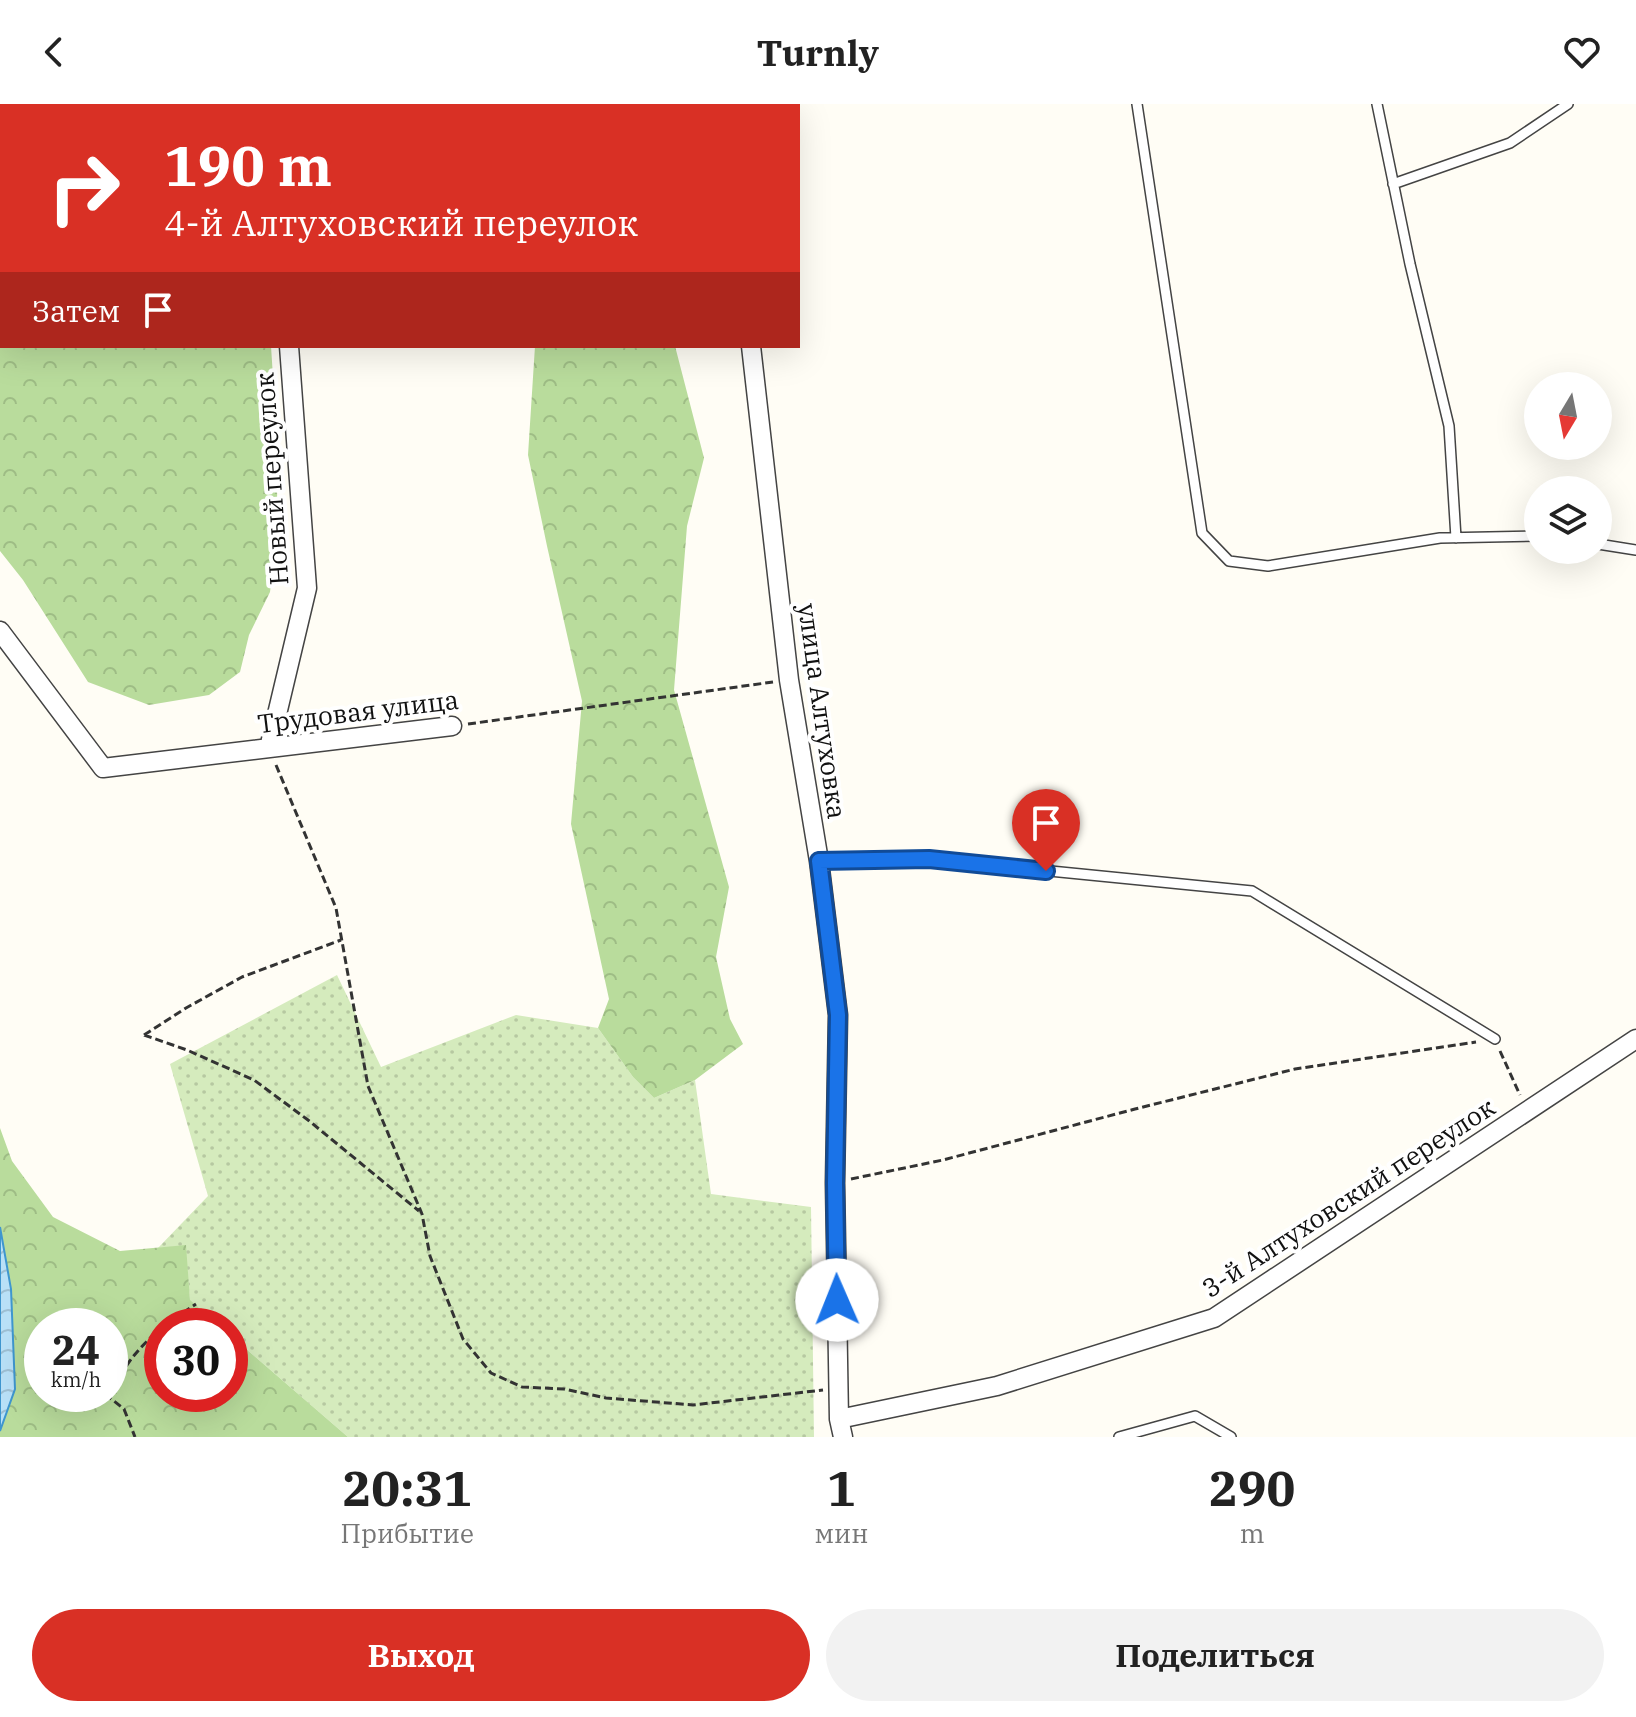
<!DOCTYPE html>
<html lang="ru">
<head>
<meta charset="utf-8">
<style>
	body { margin:0; font-family:"IBM Plex Serif",serif; background:#f2f2f2; color:#222; height:100vh; display:flex; flex-direction:column; font-size:30px; white-space:nowrap }
	* { box-sizing:border-box; margin:0 }
	p { font-size:26px; color:#767676 }
	.icon { flex:none; width:44px; height:44px; fill:none; stroke:currentColor; stroke-width:2; stroke-linecap:round; stroke-linejoin:round }
	.map { position:relative; height:1333px; overflow:hidden }
	.side { display:flex; flex-direction:column; background:#fff; flex:1 }
	.side>* { flex:none }
	.top-card { position:absolute; left:0px; top:0px; width:800px; height:244px; box-shadow:0 8px 32px #0002; background:#d93025; color:#fff; overflow:hidden }
	.needle { width:52px; rotate:190deg }
	.tools { position:absolute; left:1524px; top:268px; display:grid; gap:16px }
	.tools a { display:grid; place-items:center; width:88px; height:88px; border-radius:50%; background:#fff; box-shadow:0 8px 32px #0002; font-size:40px }
	.speed { position:absolute; left:24px; top:1204px; display:flex; gap:16px; font-size:40px; font-weight:700; text-align:center }
	.speed>* { display:grid; place-content:center; width:104px; height:104px; border-radius:50%; background:#fff; box-shadow:0 8px 32px #0002; line-height:1 }
	.speed small { font-size:20px; font-weight:400 }
	.speed .limit { border:12px solid #d22; background:#fff; color:#111 }
	.pin { position:absolute; display:grid; place-items:center; width:68px; height:68px; color:#fff; margin:-82px -34px; border-radius:50% 50% 50% 0; rotate:-45deg; box-shadow:0 0 8px #0007 }
	.pin .icon { rotate:45deg }
	.me { position:absolute; width:88px; margin:-44px; rotate:359deg; stroke-linejoin:round; filter:drop-shadow(0 0 6px #0008) }
	.turn { display:flex; align-items:center; gap:28px; height:168px; padding:0 32px; font-size:36px }
	.turn .icon { width:104px; height:104px; stroke-width:2.5 }
	.turn b { display:block; font-size:56px; line-height:68px }
	.then { display:flex; align-items:center; height:76px; padding:0 32px; background:#0003; gap:16px; font-size:30px }
	.eta { display:flex; justify-content:space-evenly; align-items:center; height:136px; text-align:center }
	.eta b { font-size:48px; font-weight:800; line-height:56px }
	.primary-button { display:flex; gap:16px; margin-top:auto; padding:16px 32px }
	.primary-button a { flex:1; height:92px; border-radius:48px; background:#d93025; color:#fff; font-size:32px; font-weight:800; line-height:92px; text-align:center }
	.primary-button a+a { background:#f2f2f2; color:#222 }
	header { display:flex; justify-content:space-between; align-items:center; height:104px; padding:0 32px; background:#fff; font-size:36px; font-weight:800 }
	.map>svg:first-child { display:block }
</style>
</head>
<body>
<header><svg class="icon" aria-label="back" viewBox="0 0 24 24"><path d="M15 5l-7 7 7 7"/></svg>Turnly<svg class="icon" aria-label="heart" viewBox="0 0 24 24"><path d="M12 20l-8-8c-3-5 5-10 8-4 3-6 11-1 8 4z"/></svg></header>
<div class="map">
<svg width="1636" height="1333" viewBox="0 0 1636 1333">
	<defs>
		<pattern id="grass-dots" width="8" height="8" patternUnits="userSpaceOnUse" patternTransform="scale(2)"><rect width="8" height="8" fill="#d5ebbd"/><path d="M2 2h.1M6 6h.1" fill="none" stroke="#b6c8a1" stroke-width="1.8" stroke-linecap="round"/></pattern>
		<pattern id="forest-crowns" width="20" height="18" patternUnits="userSpaceOnUse" patternTransform="scale(2)"><rect width="20" height="18" fill="#b9dc9c"/><path d="M2 6a3 3 0 1 1 6 0M12 15a3 3 0 1 1 6 0" fill="none" stroke="#9ebc85"/></pattern>
		<pattern id="water-waves" width="16" height="10" patternUnits="userSpaceOnUse" patternTransform="scale(2)"><rect width="16" height="10" fill="#b9e0f7"/><path d="M0 5q4-4 8 0t8 0" fill="none" stroke="#9ebfd3"/></pattern>
	</defs>
	<rect width="100%" height="100%" fill="#fffdf5"/>
	<!-- grass -->
	<path fill="url(#grass-dots)" d="M337,871L381,963L516,911L598,924L633,973L654,994L695,976L711,1090L811,1103L814,1333H348L230,1231V1222H219L190,1197L185,1142L158,1144L208,1092L170,960Z"/>
	<!-- forest -->
	<path fill="url(#forest-crowns)" fill-rule="evenodd" d="M0,118L2,119V242H271L278,351L276,440L270,488L249,531L240,568L209,591L149,601L88,578L23,476L0,447Z
		M535,242H675L704,354L687,422L674,586L729,783L716,853L730,915L743,940L695,976L654,994L633,973L598,924L609,895L571,720L582,597L547,442L528,351Z
		M0,1024L12,1057L53,1113L120,1147L186,1141L190,1196L219,1222H162V1290H230V1231L348,1333H0V1327L15,1285L11,1185L0,1123ZM42,1222H110V1290H42Z"/>
	<!-- water -->
	<path fill="url(#water-waves)" stroke="#3f96cf" stroke-width="2" d="M0,1123L11,1185L15,1285L0,1327Z"/>
	<g fill="none" stroke-linecap="round" stroke-linejoin="round">
		<defs>
			<path id="lane" d="M1137,0L1202,429L1229,457L1268,462L1440,434L1538,432
				M1377,0L1410,160L1449,322L1456,434
				M1393,80L1510,39L1568,0
				M1598,440L1636,446
				M819,757L929,755L1252,787L1495,935
				M1119,1333L1195,1312L1231,1333"/>
			<path id="street" d="M306,0L307,2
				M729,0V2
				M404,2V0
				M751,242L789,576L819,757L838,911L835,1079L839,1315L843,1333
				M0,527L103,664L452,622
				M269,644L307,484L289,242
				M839,1315L997,1282L1214,1214L1636,935"/>
		</defs>
		<!-- lane casing -->
		<use href="#lane" stroke="#444" stroke-width="12"/>
		<!-- street casing -->
		<use href="#street" stroke="#444" stroke-width="21"/>
		<!-- path -->
		<path stroke="#333" stroke-width="3" stroke-dasharray="8 4" stroke-linecap="butt" d="M468,620L773,578
			M276,661L336,804L368,982L422,1110L430,1152L463,1235L491,1269L522,1283L564,1285L606,1294L693,1301L823,1286
			M144,931L187,946L254,976L308,1016L419,1107
			M144,931L186,904L242,873L341,836
			M1500,947L1520,991
			M851,1075L943,1056L1135,1005L1295,965L1476,938
			M163,1222L196,1200
			M105,1290L124,1305L135,1333
			M110,1294C124,1260 136,1247 162,1223"/>
		<!-- lane -->
		<use href="#lane" stroke="#fff" stroke-width="9"/>
		<!-- street -->
		<use href="#street" stroke="#fff" stroke-width="18"/>
	</g>
	<g fill="none" stroke-linecap="round" stroke-linejoin="round">
		<defs>
			<path id="route" d="M837,1196L835,1079L838,911L819,757L929,755L1046,767"/>
		</defs>
		<!-- route casing -->
		<use href="#route" stroke="#114b97" stroke-width="20"/>
		<!-- route -->
		<use href="#route" stroke="#1a73e8" stroke-width="14"/>
	</g>
	<g text-anchor="middle" dominant-baseline="central" stroke-width="8" stroke-linejoin="round" paint-order="stroke">
		<!-- street labels -->
		<g font-size="26" fill="#111" stroke="#fff">
			<text transform="translate(271 375) rotate(-94)">Новый переулок</text>
			<text transform="translate(358 607) rotate(-7)">Трудовая улица</text>
			<text transform="translate(823 607) rotate(82)">улица Алтуховка</text>
			<text transform="translate(1348 1093) rotate(-33)">3-й Алтуховский переулок</text>
		</g>
	</g>
</svg>
<div class="tools">
<a><svg class="needle" viewBox="-14 -14 28 28"><path d="M0-13l5 13h-10z" fill="#e53935"/><path d="M0 13l5-13h-10z" fill="#767676"/></svg></a>
<a><svg class="icon" aria-label="layers" viewBox="0 0 24 24"><path d="M12 4l9 5-9 5-9-5zM3 14l9 5 9-5"/></svg></a>
</div>
<div class="speed"><div>24<small>km/h</small></div><div class="limit">30</div></div>
<div class="pin" style="left:1046px;top:767px;background:#d93025"><svg class="icon" aria-label="arrive" viewBox="0 0 24 24"><path d="M6 21V4h12l-3 4 3 4H6"/></svg></div>
<svg class="me" style="left:837px;top:1196px" viewBox="-20 -20 40 40"><circle r="19" fill="#fff"/><path d="M0-13L10 11 0 6-10 11z" fill="#1a73e8"/></svg>
<div class="top-card">
<div class="turn"><svg class="icon" aria-label="right" viewBox="0 0 24 24"><path d="M7 20v-9h11M14 6l5 5-5 5"/></svg><div><b>190 m</b>4-й Алтуховский переулок</div></div>
<div class="then">Затем<svg class="icon" aria-label="arrive" viewBox="0 0 24 24"><path d="M6 21V4h12l-3 4 3 4H6"/></svg></div>
</div>
</div>
<section class="side">
<div class="eta">
<div><b>20:31</b><p>Прибытие</p></div>
<div><b>1</b><p>мин</p></div>
<div><b>290</b><p>m</p></div>
</div>
<div class="primary-button"><a>Выход</a><a>Поделиться</a></div>
</section>
</body>
</html>
